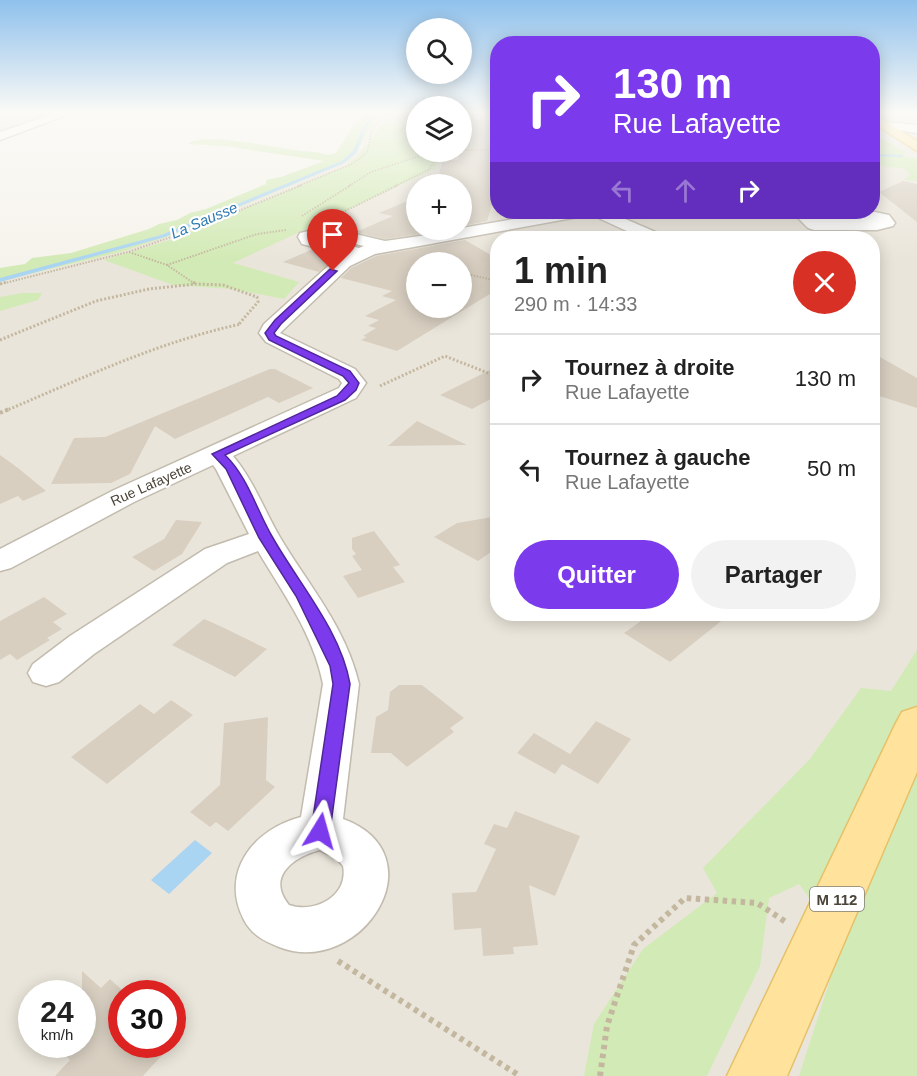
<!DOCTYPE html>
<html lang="fr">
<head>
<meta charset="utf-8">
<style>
	body { margin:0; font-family:Helvetica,sans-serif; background:#f2f2f2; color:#222; height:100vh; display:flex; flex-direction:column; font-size:22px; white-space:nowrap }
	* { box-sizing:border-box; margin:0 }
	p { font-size:20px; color:#767676 }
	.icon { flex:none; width:33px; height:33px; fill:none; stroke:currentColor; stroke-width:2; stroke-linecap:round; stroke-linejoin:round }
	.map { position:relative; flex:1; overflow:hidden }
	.details { position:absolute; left:490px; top:231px; width:390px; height:390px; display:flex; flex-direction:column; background:#fff; border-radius:24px; box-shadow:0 3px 15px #0003 }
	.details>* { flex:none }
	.banner { position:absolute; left:490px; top:36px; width:390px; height:183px; border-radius:24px; box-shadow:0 3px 15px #0003; background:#7c3aed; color:#fff; overflow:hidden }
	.tools { position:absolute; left:406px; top:18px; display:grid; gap:12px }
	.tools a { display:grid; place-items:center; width:66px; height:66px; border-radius:50%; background:#fff; box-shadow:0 3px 15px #0003; font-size:30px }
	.speed { position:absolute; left:18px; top:980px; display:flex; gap:12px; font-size:30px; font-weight:700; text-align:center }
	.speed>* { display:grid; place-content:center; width:78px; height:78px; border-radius:50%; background:#fff; box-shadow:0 3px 15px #0003; line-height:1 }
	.speed small { font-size:15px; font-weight:400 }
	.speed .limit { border:9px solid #d22; background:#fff; color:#111 }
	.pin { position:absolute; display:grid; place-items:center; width:51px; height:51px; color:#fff; margin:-62px -26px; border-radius:50% 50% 50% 0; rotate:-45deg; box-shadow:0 0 6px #0007 }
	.pin .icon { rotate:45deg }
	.me { position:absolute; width:66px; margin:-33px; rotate:8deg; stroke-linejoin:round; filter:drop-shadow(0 0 4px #0008) }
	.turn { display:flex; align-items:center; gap:21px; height:126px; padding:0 24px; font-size:27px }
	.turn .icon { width:78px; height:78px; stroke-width:2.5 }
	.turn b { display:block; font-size:42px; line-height:51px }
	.lanes { display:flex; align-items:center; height:57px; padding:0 24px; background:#0003; justify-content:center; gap:30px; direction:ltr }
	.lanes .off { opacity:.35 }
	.round { display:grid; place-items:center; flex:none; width:63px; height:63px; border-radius:32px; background:#f2f2f2 }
	.headline { display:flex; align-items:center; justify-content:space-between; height:102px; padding:0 24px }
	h1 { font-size:36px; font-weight:700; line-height:45px }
	.primary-button { display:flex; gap:12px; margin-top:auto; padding:12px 24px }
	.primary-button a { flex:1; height:69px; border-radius:36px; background:#7c3aed; color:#fff; font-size:24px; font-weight:700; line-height:69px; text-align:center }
	.primary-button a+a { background:#f2f2f2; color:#222 }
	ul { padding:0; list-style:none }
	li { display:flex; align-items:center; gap:18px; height:90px; padding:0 24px; border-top:2px solid #e0e0e0 }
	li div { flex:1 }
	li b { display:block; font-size:22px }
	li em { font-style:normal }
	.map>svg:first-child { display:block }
</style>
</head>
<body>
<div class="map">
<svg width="917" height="1076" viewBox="0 0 917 1076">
	<rect width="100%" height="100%" fill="#f6f3ec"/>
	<!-- residential -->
	<path fill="#eae5da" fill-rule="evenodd" d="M382,111H417V152H462V111H498V212H873V111H917V1076H0V281L121,252L235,209L361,149L371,123ZM417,184H462V230H417ZM498,238H873V614H498ZM417,262H462V308H417ZM32,993H82V1044H32ZM122,993H172V1044H122Z"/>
	<!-- industrial -->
	<path fill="#e6e2dd" d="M0,111H64L0,133Z"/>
	<!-- green -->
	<path fill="#d2eab5" d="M368,111H382C368,126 364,146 349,161L175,234L121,252L0,281V268L25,264L32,258L71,253L149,229L159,224L177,220L190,213L206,209L266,184V180L281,177L324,161L225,146L188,144C207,130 288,152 317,152L327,155L336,153L353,126Z
		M392,111H417V152H442L435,169L233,263L299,282L284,299L231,289L173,285L104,260L170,240L346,166C365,152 377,130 392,111Z
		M873,133L905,152L904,156L917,159V181L903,180L910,175L904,168L887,167L873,163Z
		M22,293H42L38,300L0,311V297Z
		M917,650V1076H799L842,943L799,884L769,898L760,966L707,1076H584L594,1024L643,949L717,893L703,868L809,760L861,688L891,691Z"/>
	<!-- water -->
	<path fill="#a9d4f2" d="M195,840L212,853L169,894L151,880Z"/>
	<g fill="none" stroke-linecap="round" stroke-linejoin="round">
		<!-- stream -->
		<path fill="#a9d4f2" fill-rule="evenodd" d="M374,111H378L366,128L357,152L344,163L165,237L0,282V278L161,235L342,161L353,151L363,128Z
			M873,154L901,155L903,156L901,157L873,156Z"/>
	</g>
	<!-- building -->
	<path fill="#d8cfc1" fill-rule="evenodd" d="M470,119L497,120L495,133H498V184L487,221L462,226V184H436L443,160H458Z
		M903,181L917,184V222L879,192Z
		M417,197V230H450L385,239L356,232L393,216L379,213Z
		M465,240L498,259V289L397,351L361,340L367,337L363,336L376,328L368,326L379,320L365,316L396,300L382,296L392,291L341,278L351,268L376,256ZM417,262H462V308H417Z
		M313,249L340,256L319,272L283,262Z
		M873,353L917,378V408L873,394Z
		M498,366V395L472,409L440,395Z
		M270,369H275L313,388L279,403L268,397L175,439L155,426L130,474L111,483L51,484L74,438L105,437Z
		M417,421L467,445L388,446Z
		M0,455L18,468L46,491L23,501L18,496L0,504Z
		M498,516V547L478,561L434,537L457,523Z
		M176,520L202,522L182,554L154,571L132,557L164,539Z
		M374,531L400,565L393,567L405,582L358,598L343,576L362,570L352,556L356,554L352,549V538Z
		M44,597L67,614L53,622L62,629L47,638L50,640L17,660L10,654L0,660V621Z
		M651,614H730L670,662L624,633Z
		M204,619L220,626L267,649L235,677L172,645Z
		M399,685H422L464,718L450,728L454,732L407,767L391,753H371L376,717L388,710L390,692Z
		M171,700L193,715L107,784L71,757L140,704L154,714Z
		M268,717L266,780L275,787L228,831L216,822L210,827L190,812L220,785L224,723Z
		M596,721L631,739L598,784L562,764L555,774L517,753L534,733L570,754Z
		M515,811L580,836L555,896L529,885L538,945L513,947L514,954L483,956L481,928L454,930L452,893L476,892L496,849L484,844L494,824L507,828Z
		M82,971L101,988L110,979L122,990V1044H172L143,1076H55L70,1060L54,1044H82Z"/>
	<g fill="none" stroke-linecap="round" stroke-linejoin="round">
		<defs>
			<path id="minor" d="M62,111H77L0,140V132Z
				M886,122L917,125V133L882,127L880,125Z
				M554,212H586L578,217L375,254L350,266L280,333L355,369L366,383L356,398L233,456C254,481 265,512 281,539C310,587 346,628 359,684L343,819C441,855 361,979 279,947C264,941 252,935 244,920C219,872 254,829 301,817L323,684C313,633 284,595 258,551L227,563L94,654L59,682L46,686L33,682L28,673L33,664L70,636L205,549L249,534L216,469L213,465L134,502L11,568L0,571V549L114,490L339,388L342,383L339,379L266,342L259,333L264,324L327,267L345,255L302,244L298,237L300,233L326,227L385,241L462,230V228ZM326,237L364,246L359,248L321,238ZM320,850L337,859L343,866C349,896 315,914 289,905C266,877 293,857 320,850Z
				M589,212H609L660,234L662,238H642L592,215Z
				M792,212H875L889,215L895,223L893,226L877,230H814L808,228Z"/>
			<path id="major" d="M873,113L917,141V151L873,123Z
				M917,707V772L787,1076H727L896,723L902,712Z"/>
		</defs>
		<!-- minor casing -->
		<use href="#minor" stroke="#c2bbae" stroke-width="3"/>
		<!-- major casing -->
		<use href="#major" stroke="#e6c16a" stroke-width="3"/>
		<!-- path-far4 -->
		<path stroke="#c4b79f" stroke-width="1.5" stroke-dasharray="1.5 1.5" stroke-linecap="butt" d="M417,115L407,120L408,125L400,130L417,141
			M462,150H498
			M298,186L352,164L367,153L372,129L388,111
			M349,186L371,172L432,152
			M395,186L430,169L438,152"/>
		<!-- path-far3 -->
		<path stroke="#c4b79f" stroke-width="2" stroke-dasharray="1.5 1.5" stroke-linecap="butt" d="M337,215L398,185
			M302,216L351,185
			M129,252L167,265L195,284
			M167,265L257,234L286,230
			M462,273L498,281
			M1,284L128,252L194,229L302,185"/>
		<!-- path-far2 -->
		<path stroke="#c4b79f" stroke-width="3" stroke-dasharray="2 2" stroke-linecap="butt" d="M193,282L196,284
			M0,284L7,282
			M0,340L96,301L149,289L196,284L223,285L257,297L258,302L239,324
			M380,386L445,356L498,377
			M5,411C83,378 158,342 241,324"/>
		<!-- path-far1 -->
		<path stroke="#c4b79f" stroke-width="4" stroke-dasharray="3 3" stroke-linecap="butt" d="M0,413L9,409"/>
		<!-- path -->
		<path stroke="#c4b79f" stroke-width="6" stroke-dasharray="4.5 4.5" stroke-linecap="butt" d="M338,961L520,1076
			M600,1076L607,1026L634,945L685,898L757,903L786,922"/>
		<!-- minor -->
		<use href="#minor" fill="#fff" fill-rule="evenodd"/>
		<!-- major -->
		<use href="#major" fill="#ffe39c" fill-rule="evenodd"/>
	</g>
	<!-- sky -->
	<linearGradient id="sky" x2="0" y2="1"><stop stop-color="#8fc1ec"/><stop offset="0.43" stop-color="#fbfaf6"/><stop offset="1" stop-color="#fbfaf6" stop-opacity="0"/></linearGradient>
	<rect width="917" height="261" fill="url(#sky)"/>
	<!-- route -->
	<path fill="#7c3aed" stroke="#51269a" stroke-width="1.5" d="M330,269L337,271L281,324L274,333L276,336L350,371L359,383L356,390L345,400L225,455C248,477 257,511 273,538C299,584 341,631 350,684L330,831L327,837L320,840L313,837L311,831L333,684L330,666L296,596L259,538L226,469L212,454L337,396L349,383L343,376L269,340L265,333L275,320Z"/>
	<g text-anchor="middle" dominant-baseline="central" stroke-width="4.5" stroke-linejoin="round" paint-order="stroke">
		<!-- far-street labels -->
		<g font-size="14" fill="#4b4439" stroke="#fff">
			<text transform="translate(151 484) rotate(-24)">Rue Lafayette</text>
		</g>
		<!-- far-water labels -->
		<g font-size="15" font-style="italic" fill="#2e7ab2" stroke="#fff">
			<text transform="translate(204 220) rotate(-23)">La Sausse</text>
		</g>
		<!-- shield labels -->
		<rect fill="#fff" stroke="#817c74" stroke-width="1.5" x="810" y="887" width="54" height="24" rx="4.5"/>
		<g font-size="15" font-weight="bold" fill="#4b4439">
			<text x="837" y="899">M 112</text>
		</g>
	</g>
</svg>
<div class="tools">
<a><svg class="icon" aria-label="search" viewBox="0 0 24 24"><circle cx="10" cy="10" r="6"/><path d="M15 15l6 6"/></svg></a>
<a><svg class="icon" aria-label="layers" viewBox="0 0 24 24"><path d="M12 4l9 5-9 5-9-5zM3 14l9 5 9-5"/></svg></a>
<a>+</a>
<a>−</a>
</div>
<div class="speed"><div>24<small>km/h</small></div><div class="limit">30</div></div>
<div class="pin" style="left:333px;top:271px;background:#d93025"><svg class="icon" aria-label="arrive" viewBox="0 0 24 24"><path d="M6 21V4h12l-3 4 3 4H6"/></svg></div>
<svg class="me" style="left:320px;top:831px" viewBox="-20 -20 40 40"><path d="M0-17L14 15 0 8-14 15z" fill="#7c3aed" stroke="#fff" stroke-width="4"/></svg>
<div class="banner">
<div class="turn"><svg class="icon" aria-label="right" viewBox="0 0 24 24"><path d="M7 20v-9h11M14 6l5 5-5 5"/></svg><div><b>130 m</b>Rue Lafayette</div></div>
<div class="lanes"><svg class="icon off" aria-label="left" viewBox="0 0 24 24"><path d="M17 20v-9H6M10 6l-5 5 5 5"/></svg><svg class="icon off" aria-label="ahead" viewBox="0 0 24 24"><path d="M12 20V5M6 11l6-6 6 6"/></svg><svg class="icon" aria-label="right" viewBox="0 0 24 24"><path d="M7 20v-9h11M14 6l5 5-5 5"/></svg></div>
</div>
<section class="details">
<div class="headline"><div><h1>1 min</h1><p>290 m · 14:33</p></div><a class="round" style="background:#d93025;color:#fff"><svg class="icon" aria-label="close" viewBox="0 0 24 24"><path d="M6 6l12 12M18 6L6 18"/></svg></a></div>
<ul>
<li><svg class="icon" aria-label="right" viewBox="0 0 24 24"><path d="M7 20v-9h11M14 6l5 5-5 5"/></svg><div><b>Tournez à droite</b><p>Rue Lafayette</p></div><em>130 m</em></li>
<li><svg class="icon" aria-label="left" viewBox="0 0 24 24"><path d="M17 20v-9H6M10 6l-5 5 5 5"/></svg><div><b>Tournez à gauche</b><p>Rue Lafayette</p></div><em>50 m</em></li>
</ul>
<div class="primary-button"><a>Quitter</a><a>Partager</a></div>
</section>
</div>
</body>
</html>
